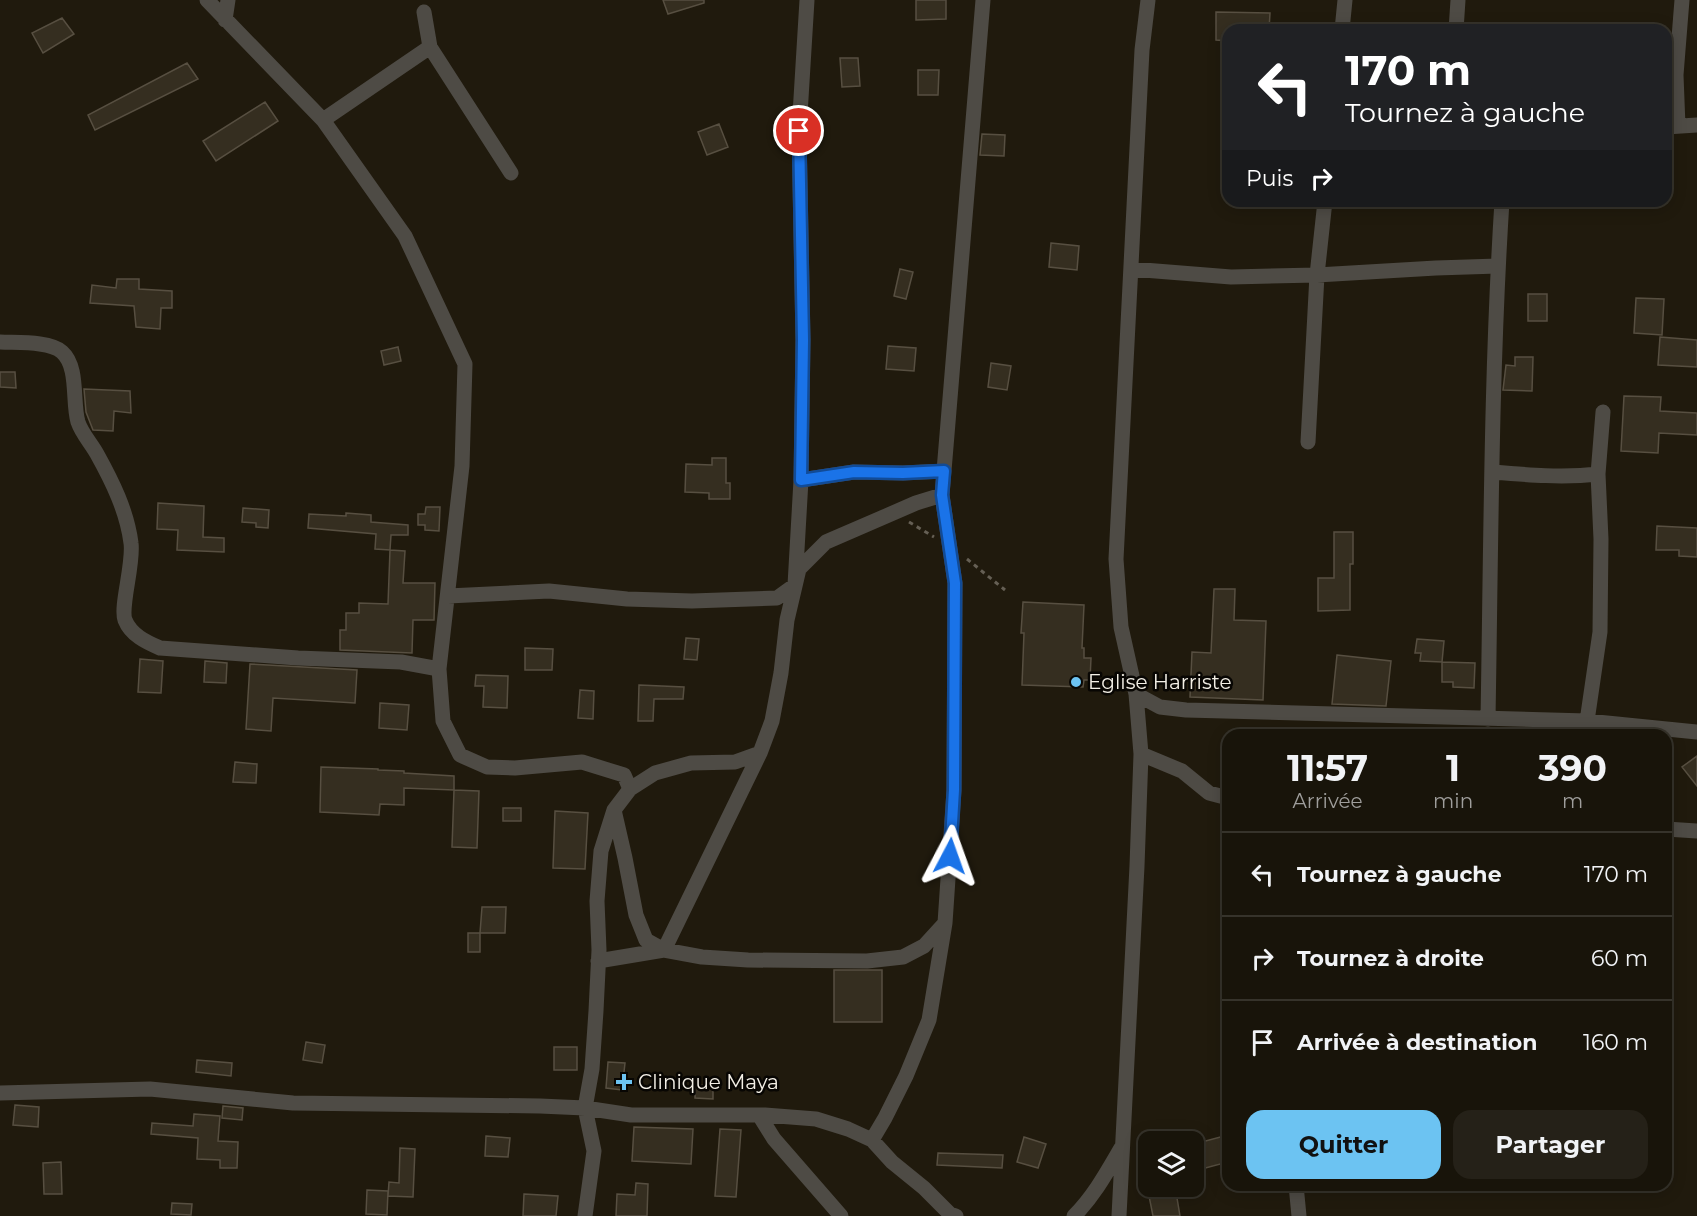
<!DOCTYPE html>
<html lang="fr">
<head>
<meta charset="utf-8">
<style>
	body { margin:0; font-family:Montserrat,sans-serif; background:#252118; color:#f1f3f6; height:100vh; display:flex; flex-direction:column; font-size:22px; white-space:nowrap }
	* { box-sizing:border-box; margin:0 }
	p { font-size:20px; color:#9f9e9c }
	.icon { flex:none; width:33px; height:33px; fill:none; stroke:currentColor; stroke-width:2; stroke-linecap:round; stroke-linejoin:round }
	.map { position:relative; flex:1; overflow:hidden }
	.panel { position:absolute; left:1222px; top:729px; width:450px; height:462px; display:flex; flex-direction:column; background:#18140a; border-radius:18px; box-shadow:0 3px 15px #0003,0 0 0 2px #36332b }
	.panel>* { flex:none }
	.banner { position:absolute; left:1222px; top:24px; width:450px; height:183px; border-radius:18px; box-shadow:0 3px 15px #0003,0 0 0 2px #36332b; background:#202124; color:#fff; overflow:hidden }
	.tools { position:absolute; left:1138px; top:1131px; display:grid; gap:12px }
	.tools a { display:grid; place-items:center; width:66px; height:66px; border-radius:12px; background:#18140a; box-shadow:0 3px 15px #0003,0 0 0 2px #36332b; font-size:30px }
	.pin { position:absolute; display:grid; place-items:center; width:51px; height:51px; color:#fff; margin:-26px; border:3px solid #fff; border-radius:50%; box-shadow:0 2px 6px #0007 }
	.me { position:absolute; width:66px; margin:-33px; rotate:4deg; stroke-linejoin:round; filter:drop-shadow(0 0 4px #0008) }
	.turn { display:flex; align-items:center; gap:21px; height:126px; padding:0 24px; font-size:27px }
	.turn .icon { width:78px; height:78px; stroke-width:2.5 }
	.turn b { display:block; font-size:42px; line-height:51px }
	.then { display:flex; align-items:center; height:57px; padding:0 24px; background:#0003; gap:12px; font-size:22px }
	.eta { display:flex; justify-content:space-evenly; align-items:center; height:102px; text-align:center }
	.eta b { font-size:36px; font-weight:700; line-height:42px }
	.cta { display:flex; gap:12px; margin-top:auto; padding:12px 24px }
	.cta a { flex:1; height:69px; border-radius:18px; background:#6cc3f2; color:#111; font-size:24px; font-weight:700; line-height:69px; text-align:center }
	.cta a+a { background:#252118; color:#f1f3f6 }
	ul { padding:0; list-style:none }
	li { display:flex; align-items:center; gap:18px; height:84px; padding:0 24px; border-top:2px solid #36332b }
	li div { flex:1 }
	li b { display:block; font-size:22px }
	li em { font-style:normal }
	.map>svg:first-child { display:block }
</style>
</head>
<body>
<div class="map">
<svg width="1697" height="1216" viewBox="0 0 1697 1216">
	<rect width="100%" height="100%" fill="#201a0d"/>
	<!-- building -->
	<path fill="#352e20" stroke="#574f41" stroke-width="1.5" d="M663,0H704V3L668,14Z
		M916,0H946V19L916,20Z
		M1216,12L1270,13L1269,30H1228V41L1216,40Z
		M62,18L74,34L43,53L32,33Z
		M840,58H858L860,86L842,87Z
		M187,63L198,79L95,130L88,115Z
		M918,70H939L938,95H918Z
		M265,102L278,121L216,161L203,141Z
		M719,124L728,147L707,155L698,132Z
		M982,134L1005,135L1004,156L980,155Z
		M1051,243L1079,246L1077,270L1049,267Z
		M900,269L913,272L906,299L894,296Z
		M117,279H139V289L172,291V308H161L160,329L136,327L134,306L90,303L92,285L116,288Z
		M1528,294H1547V321H1528Z
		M1636,298L1664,299L1662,335L1634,333Z
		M1660,337L1697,340V367L1658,365Z
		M888,346L916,348L914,371L886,369Z
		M398,347L401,361L384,365L381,351Z
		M1515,357H1533L1532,391L1503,390L1506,365L1515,366Z
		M991,363L1011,366L1007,390L988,387Z
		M0,372H15L16,388L0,387Z
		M84,389L130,391L131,413L114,411L113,431L93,430L86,412Z
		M1624,396L1661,397L1660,411L1697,413V435L1659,433L1658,453L1621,451Z
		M712,458H726V483H730V499H709V493L685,492L686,464L712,465Z
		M158,503L204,506L203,537L224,538V552L177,550L178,530L157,529Z
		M426,507H440L439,531L425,530V525H418V514H425Z
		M243,508L269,510L268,528L256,527V523L242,522Z
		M346,513L371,515V522L408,525V535H391L390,550L375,549L376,534L308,528L309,514L346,516Z
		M1657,526L1697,528V557L1679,556V550H1656Z
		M1334,532H1353V564H1350V610L1318,611V578H1334Z
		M390,550L405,551L403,583H435L434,620H413L412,653L340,650V630H346V613H359V603L388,604Z
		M1214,589H1235L1234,620L1266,621L1263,700L1190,697L1192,652L1211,653Z
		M1023,602L1084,605L1082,648H1084V658H1091L1090,680H1084L1083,687L1022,685L1024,633H1021Z
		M686,638L699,639L697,660L684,659Z
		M1417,639L1444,641L1442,662L1420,661L1421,653H1415Z
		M525,648L553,649L552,670H525Z
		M1337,655L1391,661L1386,706L1332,704Z
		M140,659L163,661L161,693L138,692Z
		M205,661L227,663L226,683L204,682Z
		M1442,662L1475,663L1474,688L1453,687V682H1442Z
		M250,664L357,670L355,703L273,698L271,731L246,729Z
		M476,675L508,676L507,708L483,707L484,686H475Z
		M639,685L684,687L683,699H654L653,721H638Z
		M580,690L594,691L593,719L578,718Z
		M380,703L409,705L407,730L379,728Z
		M1697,756V786L1682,767Z
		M235,762L257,764L256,783L233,782Z
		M321,767L378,769V770L404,771V773L454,776V790L404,788V805L380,804L379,815L320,812Z
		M454,790L479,791L477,848L452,847Z
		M503,808H521V821H503Z
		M555,811L588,813L585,869L553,868Z
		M482,907H506L505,933H480Z
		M468,933H480V952H468Z
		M834,970H882V1022H834Z
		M306,1042L325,1045L322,1063L303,1060Z
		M554,1047H577V1070H554Z
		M197,1060L232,1063L231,1076L196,1072Z
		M608,1062L625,1063L622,1090L606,1088Z
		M695,1085L713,1086V1099L695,1098Z
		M15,1105L39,1107L38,1127L13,1125Z
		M223,1106L243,1108L242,1120L222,1118Z
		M194,1114L220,1116L218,1141L238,1142L237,1168H220V1160L197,1159L198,1138L151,1134L152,1123L193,1126Z
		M634,1127L693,1129L691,1164L632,1161Z
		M720,1129L741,1130L736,1197L715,1196Z
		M1228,1135V1162L1194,1171V1144Z
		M486,1136L510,1138L508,1157L485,1156Z
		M1024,1137L1046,1144L1038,1168L1017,1162Z
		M400,1148L415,1149L413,1197L388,1196L389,1182L399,1183Z
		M938,1153L1003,1155L1002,1168L937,1165Z
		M61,1162L62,1194H44L43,1163Z
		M636,1183L648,1184L647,1216H616L617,1194L635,1195Z
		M1147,1186H1175L1180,1216H1153Z
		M367,1190L388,1191L387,1215L366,1214Z
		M524,1194L558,1196L556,1216H523Z
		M172,1203L192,1204L191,1215L171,1214Z"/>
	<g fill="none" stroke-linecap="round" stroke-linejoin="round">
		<!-- path -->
		<path stroke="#655f54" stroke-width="3" stroke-dasharray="4.5 4.5" stroke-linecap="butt" d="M909,522L934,537
			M967,559L1005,590"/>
		<!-- minor -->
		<path stroke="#4e4b45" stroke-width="15" d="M207,0L323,120L405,236L465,364L462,466L439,669L443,721L460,755L487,767L515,768L582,762L624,775L630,789
			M424,12L430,47L511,173
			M225,20L228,0
			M1342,30L1345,0
			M1456,30L1458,0
			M323,120L430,47
			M1678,126L1676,75L1682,0
			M1666,127L1697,125
			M1131,269L1231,277L1317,275L1436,268L1498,266
			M0,342C17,343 50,341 62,352C79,367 72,402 78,422C82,434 91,443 97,454C112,481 127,511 131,543C134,563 120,607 125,620C131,635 146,642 160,648L298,658L401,662L439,669
			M1308,442L1317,275L1325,201
			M1493,472C1528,475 1563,478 1598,474
			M801,480L854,472L903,473L944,471
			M448,596L549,591L627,599L692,601L777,598L795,585L801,480L803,340L799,131L807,0
			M1136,694L1160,707L1186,710L1587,721L1697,732
			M1488,719C1491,546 1491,373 1502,201
			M1587,721L1600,632L1601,539L1598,474L1603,412
			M1556,735L1581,724
			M1141,754L1182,771L1209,793L1228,798
			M614,810L625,858L636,915L646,940L664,950L702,957L748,960L867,961L903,957L924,946L945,923
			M1666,829L1697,831
			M598,961L664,950L760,753
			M0,1093L150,1089L293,1103L540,1106L585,1108L631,1115H765L816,1119L848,1129L872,1140L892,1162L924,1188L950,1214L956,1216
			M759,1115L774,1139L841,1216
			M872,1140L885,1118L906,1076L929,1020L945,923L954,790L955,583L942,495L983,0
			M1296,1185L1299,1216
			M585,1216L594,1151L585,1108L592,1069L596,1011L599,950L597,901L601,851L614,810L630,789L655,773L691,763L735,762L760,753L772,721L781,673L787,620L799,569L826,542L916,503L942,495
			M1074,1216C1094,1196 1107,1172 1121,1148
			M1119,1216L1137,866L1141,754L1136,694L1121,627L1116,559L1142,50L1148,0"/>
	</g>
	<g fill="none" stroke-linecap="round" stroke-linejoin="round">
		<defs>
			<path id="route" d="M799,131L803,340L801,480L854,472L903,473L944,471L942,495L955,583L954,790L950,856"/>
		</defs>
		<!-- route casing -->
		<use href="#route" stroke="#114b97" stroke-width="15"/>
		<!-- route -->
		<use href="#route" stroke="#1a73e8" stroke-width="10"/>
	</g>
	<!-- markers -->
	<g fill="#6cc3f2" stroke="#080603" stroke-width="2">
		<circle cx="1076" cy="682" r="6"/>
		<path d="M621 1073h6v6h6v6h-6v6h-6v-6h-6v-6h6z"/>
	</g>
	<g text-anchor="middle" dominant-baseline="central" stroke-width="5" stroke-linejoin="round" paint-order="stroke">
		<!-- poi labels -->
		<g font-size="20" fill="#f3efe6" stroke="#080603" text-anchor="start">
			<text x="1088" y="682">Eglise Harriste</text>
			<text x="638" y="1082">Clinique Maya</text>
		</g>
	</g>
</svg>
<div class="tools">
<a><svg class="icon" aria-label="layers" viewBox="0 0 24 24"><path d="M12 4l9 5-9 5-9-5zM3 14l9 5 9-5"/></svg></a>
</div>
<div class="pin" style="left:799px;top:131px;background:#d93025"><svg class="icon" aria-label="arrive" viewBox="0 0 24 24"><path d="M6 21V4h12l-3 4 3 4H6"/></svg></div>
<svg class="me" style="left:950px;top:856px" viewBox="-20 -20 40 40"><path d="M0-17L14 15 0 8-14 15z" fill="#1a73e8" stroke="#fff" stroke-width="4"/></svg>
<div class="banner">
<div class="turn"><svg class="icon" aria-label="left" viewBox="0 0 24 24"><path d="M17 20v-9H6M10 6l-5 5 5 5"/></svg><div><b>170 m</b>Tournez à gauche</div></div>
<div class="then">Puis<svg class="icon" aria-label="right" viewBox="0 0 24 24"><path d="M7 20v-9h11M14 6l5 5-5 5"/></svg></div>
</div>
<section class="panel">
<div class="eta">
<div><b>11:57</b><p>Arrivée</p></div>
<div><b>1</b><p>min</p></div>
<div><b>390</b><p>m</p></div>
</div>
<ul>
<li><svg class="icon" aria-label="left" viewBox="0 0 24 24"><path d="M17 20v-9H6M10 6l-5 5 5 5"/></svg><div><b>Tournez à gauche</b></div><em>170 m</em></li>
<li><svg class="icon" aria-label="right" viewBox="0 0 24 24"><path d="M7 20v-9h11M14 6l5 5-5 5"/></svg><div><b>Tournez à droite</b></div><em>60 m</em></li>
<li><svg class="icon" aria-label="arrive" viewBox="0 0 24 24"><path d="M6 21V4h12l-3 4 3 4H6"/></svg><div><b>Arrivée à destination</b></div><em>160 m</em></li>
</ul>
<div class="cta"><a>Quitter</a><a>Partager</a></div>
</section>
</div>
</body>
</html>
